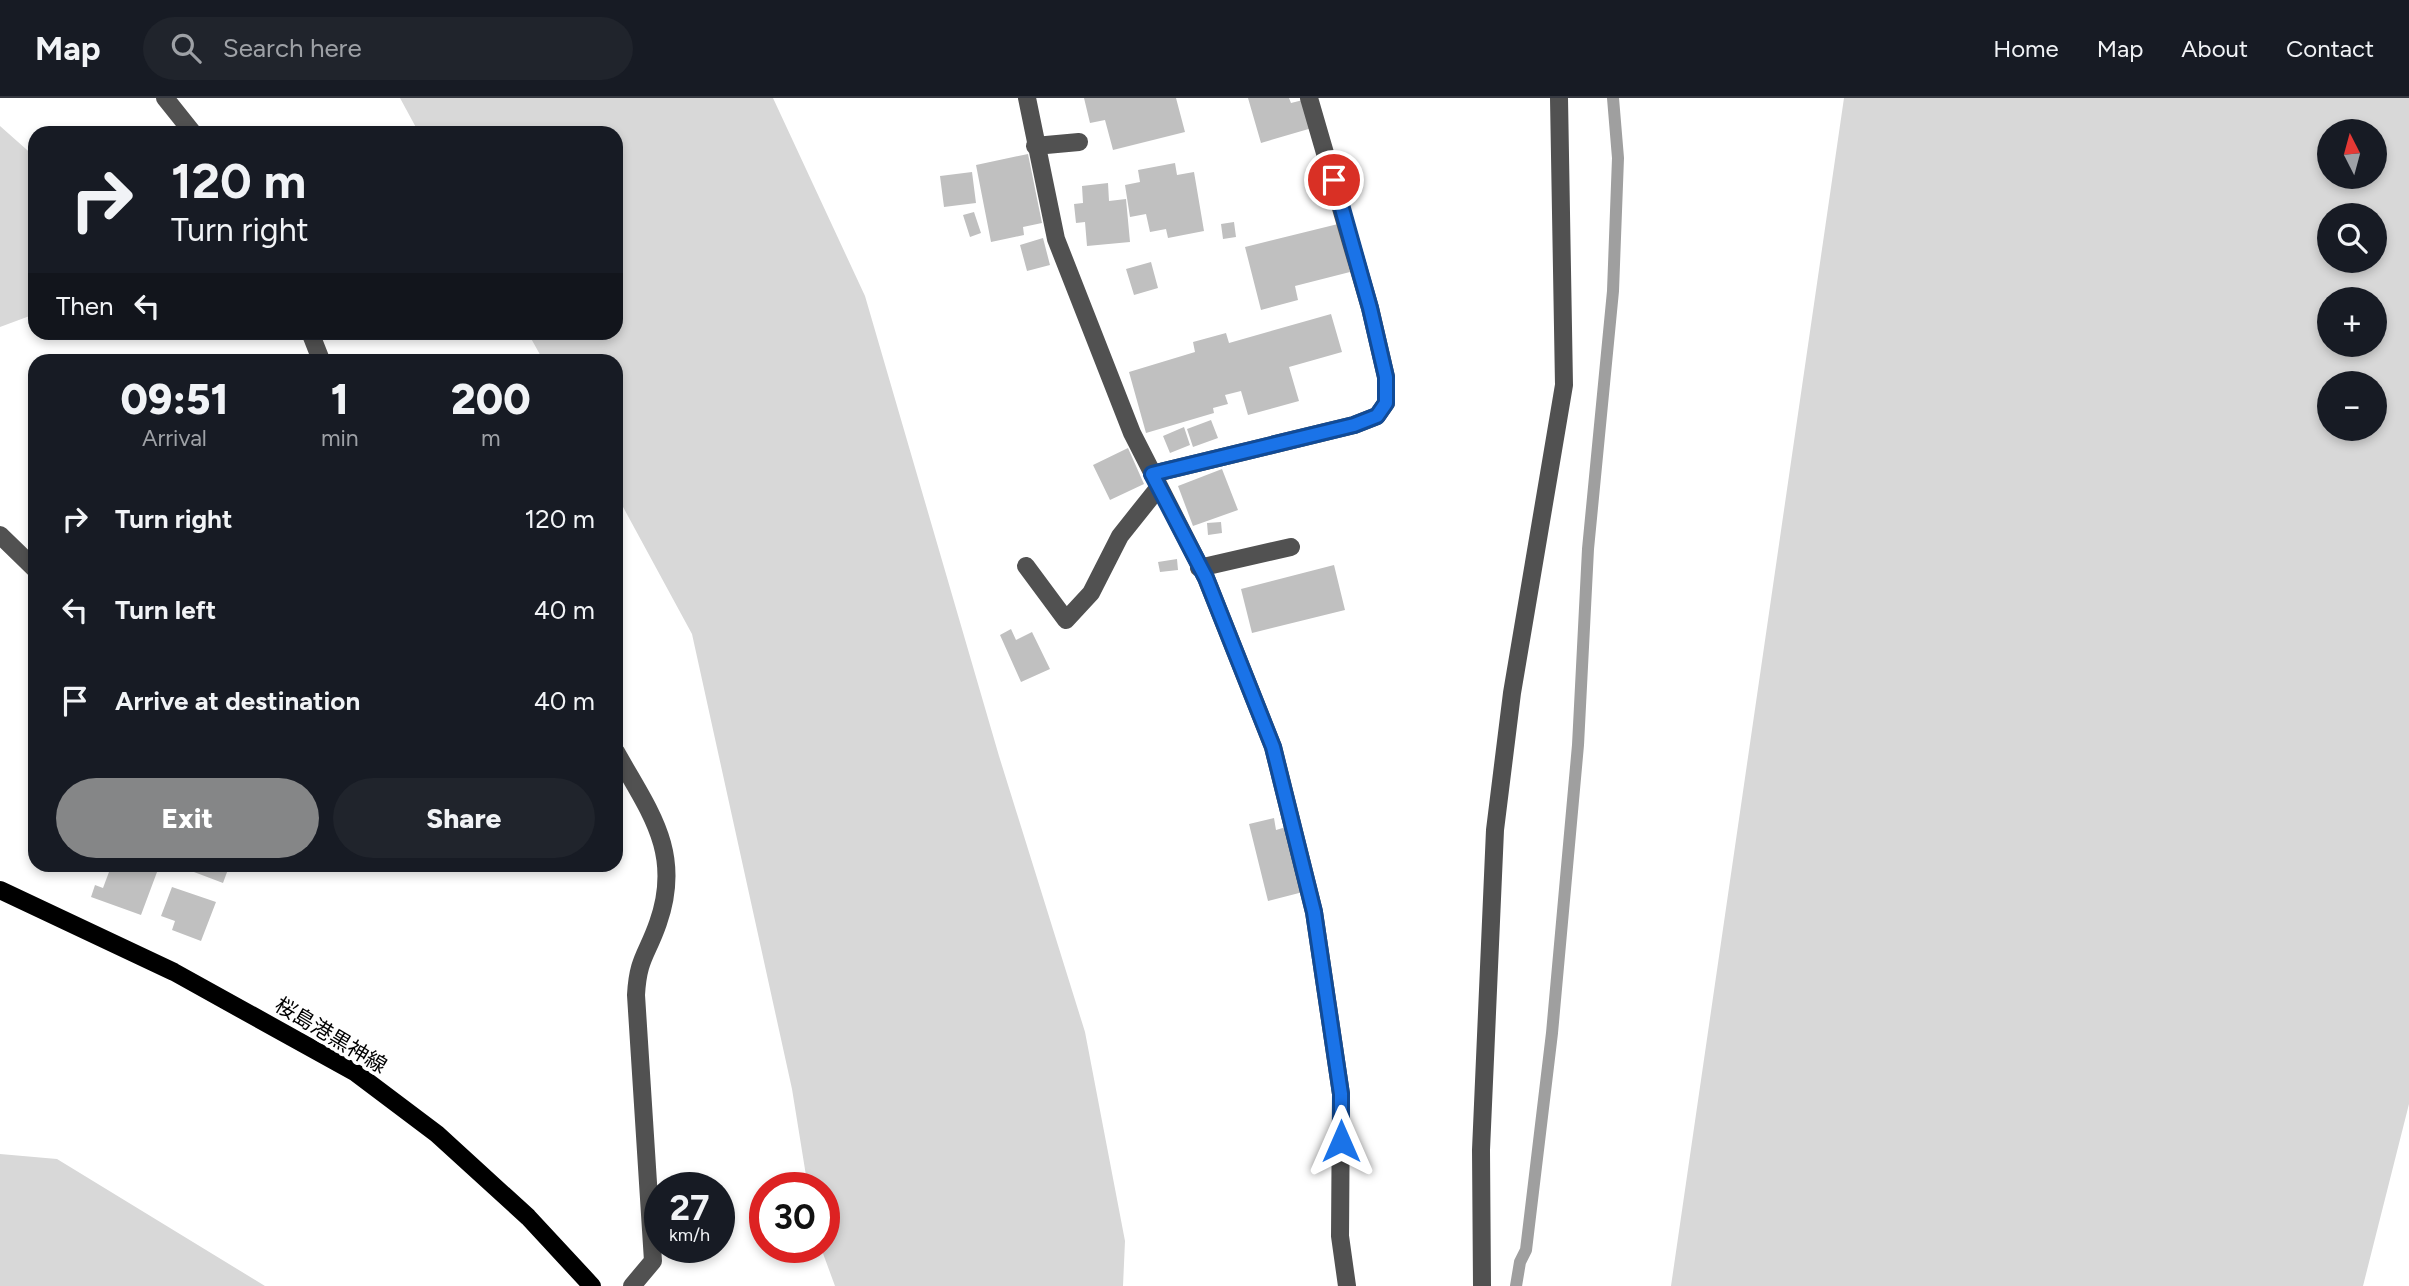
<!DOCTYPE html>
<html lang="en">
<head>
<meta charset="utf-8">
<style>
	body { margin:0; font-family:Figtree,"Noto Sans JP",sans-serif; background:#20242c; color:#f1f3f6; height:100vh; display:flex; flex-direction:column; font-size:26px; white-space:nowrap }
	* { box-sizing:border-box; margin:0 }
	p { font-size:23px; color:#9ea1a6 }
	.icon { flex:none; width:38px; height:38px; fill:none; stroke:currentColor; stroke-width:2; stroke-linecap:round; stroke-linejoin:round }
	.map { position:relative; flex:1; overflow:hidden }
	.panel { position:absolute; left:28px; top:256px; width:595px; height:518px; display:flex; flex-direction:column; background:#171b24; border-radius:21px; box-shadow:0 4px 10px #0003 }
	.panel>* { flex:none }
	.banner { position:absolute; left:28px; top:28px; width:595px; height:214px; border-radius:21px; box-shadow:0 4px 10px #0003; background:#171b24; color:#f1f3f6; overflow:hidden }
	.needle { width:46px; rotate:354deg }
	.buttons { position:absolute; left:2317px; top:21px; display:grid; gap:14px }
	.buttons a { display:grid; place-items:center; width:70px; height:70px; border-radius:50%; background:#171b24; box-shadow:0 4px 10px #0003; font-size:35px }
	.speed { position:absolute; left:644px; top:1074px; display:flex; gap:14px; font-size:35px; font-weight:700; text-align:center }
	.speed>* { display:grid; place-content:center; width:91px; height:91px; border-radius:50%; background:#171b24; box-shadow:0 4px 10px #0003; line-height:1 }
	.speed small { font-size:18px; font-weight:400 }
	.speed .limit { border:10px solid #d22; background:#fff; color:#111 }
	.pin { position:absolute; display:grid; place-items:center; width:60px; height:60px; color:#fff; margin:-30px; border:4px solid #fff; border-radius:50%; box-shadow:0 2px 7px #0007 }
	.me { position:absolute; width:77px; margin:-38px; rotate:0deg; stroke-linejoin:round; filter:drop-shadow(0 0 5px #0008) }
	.turn { display:flex; align-items:center; gap:24px; height:147px; padding:0 28px; font-size:32px }
	.turn .icon { width:91px; height:91px; stroke-width:2.5 }
	.turn b { display:block; font-size:49px; line-height:60px }
	.then { display:flex; align-items:center; height:66px; padding:0 28px; background:#0003; gap:14px; font-size:26px }
	.eta { display:flex; justify-content:space-evenly; align-items:center; height:119px; text-align:center }
	.eta b { font-size:42px; font-weight:800; line-height:49px }
	.action { display:flex; gap:14px; margin-top:auto; padding:14px 28px }
	.action a { flex:1; height:80px; border-radius:42px; background:#858687; color:#fff; font-size:28px; font-weight:800; line-height:80px; text-align:center }
	.action a+a { background:#20242c; color:#f1f3f6 }
	ul { padding:0; list-style:none }
	li { display:flex; align-items:center; gap:21px; height:91px; padding:0 28px }
	li div { flex:1 }
	li b { display:block; font-size:26px }
	li em { font-style:normal }
	header { display:flex; align-items:center; gap:42px; box-sizing:border-box; height:98px; padding:0 35px; background:#171b24; border-bottom:2px solid #363941 }
	header strong { font-size:33px }
	nav { display:flex; gap:38px; margin-inline-start:auto; font-size:24px }
	.search { width:490px; height:63px; background:#20242c; display:flex; align-items:center; gap:18px; box-sizing:border-box; padding:0 24px; border-radius:38px; color:#9ea1a6; font-size:26px }
	.map>svg:first-child { display:block }
</style>
</head>
<body>
<header>
<strong>Map</strong>
<div class="search"><svg class="icon" aria-label="search" viewBox="0 0 24 24"><circle cx="10" cy="10" r="6"/><path d="M15 15l6 6"/></svg>Search here</div>
<nav><a>Home</a><a>Map</a><a>About</a><a>Contact</a></nav>
</header>
<div class="map">
<svg width="2409" height="1188" viewBox="0 0 2409 1188">
	<rect width="100%" height="100%" fill="#fff"/>
	<!-- green -->
	<path fill="#d8d8d8" fill-rule="evenodd" d="M400,0H773L865,198L999,658L1085,934L1125,1143L1123,1188H835L821,1150H824V1090H808L792,991L692,536L616,396V262H543L528,235L616,234V35H419Z
		M1844,0H2409V1006L2363,1188H1671ZM2329,33H2375V79H2329ZM2329,117H2375V163H2329ZM2329,201H2375V247H2329ZM2329,285H2375V331H2329Z
		M0,28L35,59V216L0,229Z
		M0,1056L57,1061L265,1188H0Z"/>
	<g fill="none" stroke-linecap="round" stroke-linejoin="round">
		<!-- stream -->
		<path stroke="#9f9f9f" stroke-width="12" d="M1516,1188L1520,1164L1526,1152L1552,935L1578,647L1588,451L1613,193L1618,60L1613,0"/>
	</g>
	<!-- building -->
	<path fill="#c0c0c0" d="M1084,0H1176L1185,34L1113,52L1105,22L1090,25Z
		M1248,0H1289L1291,5L1303,2L1312,30L1261,45Z
		M1028,56L1042,125L1023,129L1024,137L991,144L976,67Z
		M1175,65L1177,77L1194,74L1204,133L1168,140L1166,131L1150,134L1146,116L1130,119L1125,87L1140,84L1138,72Z
		M972,74L976,105L944,109L940,78Z
		M1108,85L1109,103L1126,101L1130,144L1087,148L1085,124L1076,125L1074,106L1083,105L1082,88Z
		M974,114L981,135L970,139L963,117Z
		M1234,124L1236,139L1223,141L1221,126Z
		M1338,126L1350,174L1295,188L1298,202L1261,212L1245,149Z
		M1043,140L1050,167L1027,173L1020,147Z
		M1151,164L1158,190L1134,197L1126,171Z
		M1331,216L1342,254L1289,269L1299,303L1248,317L1241,293L1225,297L1228,306L1213,310L1214,315L1146,335L1129,274L1195,254L1193,244L1226,235L1229,245Z
		M1211,322L1218,340L1193,349L1187,331Z
		M1184,329L1190,347L1170,355L1163,338Z
		M1128,350L1144,386L1110,402L1093,367Z
		M1222,371L1238,412L1193,428L1178,388Z
		M1221,424L1222,435L1208,437L1207,425Z
		M1177,461L1178,472L1160,474L1158,464Z
		M1334,467L1345,512L1252,535L1241,491Z
		M1011,531L1016,542L1032,534L1050,571L1021,584L1000,537Z
		M1274,720L1276,732L1286,729L1303,794L1268,803L1249,726Z
		M112,766H160L141,817L91,799L95,787L103,790Z
		M197,766H230L223,785L194,774Z
		M172,789L216,804L201,843L172,832L175,823L161,818Z"/>
	<g fill="none" stroke-linecap="round" stroke-linejoin="round">
		<!-- minor -->
		<path stroke="#515151" stroke-width="18" d="M165,0L193,35
			M1027,0L1056,141L1132,335L1206,480L1273,649L1314,814L1341,996L1340,1138L1347,1188
			M1035,48L1079,44
			M310,234L321,262
			M1152,376L1354,327L1377,318L1386,305V279L1370,210L1309,0
			M0,437L35,471
			M1026,468L1066,522L1091,495L1120,438L1159,389
			M1199,470L1291,449
			M616,654C649,713 683,754 658,825C647,857 638,860 636,897L653,1163L632,1188
			M1482,1188L1481,1052L1495,732L1512,595L1564,287L1559,0"/>
		<!-- major -->
		<path stroke="#000" stroke-width="18" d="M0,792L174,874L356,975L437,1036L528,1119L592,1188"/>
	</g>
	<g fill="none" stroke-linecap="round" stroke-linejoin="round">
		<defs>
			<path id="route" d="M1334,82L1370,210L1386,279V305L1377,318L1354,327L1152,376L1206,480L1273,649L1314,814L1341,996V1043"/>
		</defs>
		<!-- route casing -->
		<use href="#route" stroke="#114b97" stroke-width="18"/>
		<!-- route -->
		<use href="#route" stroke="#1a73e8" stroke-width="12"/>
	</g>
	<g text-anchor="middle" dominant-baseline="central" stroke-width="7" stroke-linejoin="round" paint-order="stroke">
		<!-- street labels -->
		<g font-size="21" fill="#000" stroke="#fff">
			<text transform="translate(331 937) rotate(31)">桜島港黒神線</text>
		</g>
	</g>
</svg>
<div class="buttons">
<a><svg class="needle" viewBox="-14 -14 28 28"><path d="M0-13l5 13h-10z" fill="#e53935"/><path d="M0 13l5-13h-10z" fill="#9ea1a6"/></svg></a>
<a><svg class="icon" aria-label="search" viewBox="0 0 24 24"><circle cx="10" cy="10" r="6"/><path d="M15 15l6 6"/></svg></a>
<a>+</a>
<a>−</a>
</div>
<div class="speed"><div>27<small>km/h</small></div><div class="limit">30</div></div>
<div class="pin" style="left:1334px;top:82px;background:#d93025"><svg class="icon" aria-label="arrive" viewBox="0 0 24 24"><path d="M6 21V4h12l-3 4 3 4H6"/></svg></div>
<svg class="me" style="left:1341px;top:1043px" viewBox="-20 -20 40 40"><path d="M0-17L14 15 0 8-14 15z" fill="#1a73e8" stroke="#fff" stroke-width="4"/></svg>
<div class="banner">
<div class="turn"><svg class="icon" aria-label="right" viewBox="0 0 24 24"><path d="M7 20v-9h11M14 6l5 5-5 5"/></svg><div><b>120 m</b>Turn right</div></div>
<div class="then">Then<svg class="icon" aria-label="left" viewBox="0 0 24 24"><path d="M17 20v-9H6M10 6l-5 5 5 5"/></svg></div>
</div>
<section class="panel">
<div class="eta">
<div><b>09:51</b><p>Arrival</p></div>
<div><b>1</b><p>min</p></div>
<div><b>200</b><p>m</p></div>
</div>
<ul>
<li><svg class="icon" aria-label="right" viewBox="0 0 24 24"><path d="M7 20v-9h11M14 6l5 5-5 5"/></svg><div><b>Turn right</b></div><em>120 m</em></li>
<li><svg class="icon" aria-label="left" viewBox="0 0 24 24"><path d="M17 20v-9H6M10 6l-5 5 5 5"/></svg><div><b>Turn left</b></div><em>40 m</em></li>
<li><svg class="icon" aria-label="arrive" viewBox="0 0 24 24"><path d="M6 21V4h12l-3 4 3 4H6"/></svg><div><b>Arrive at destination</b></div><em>40 m</em></li>
</ul>
<div class="action"><a>Exit</a><a>Share</a></div>
</section>
</div>
</body>
</html>
